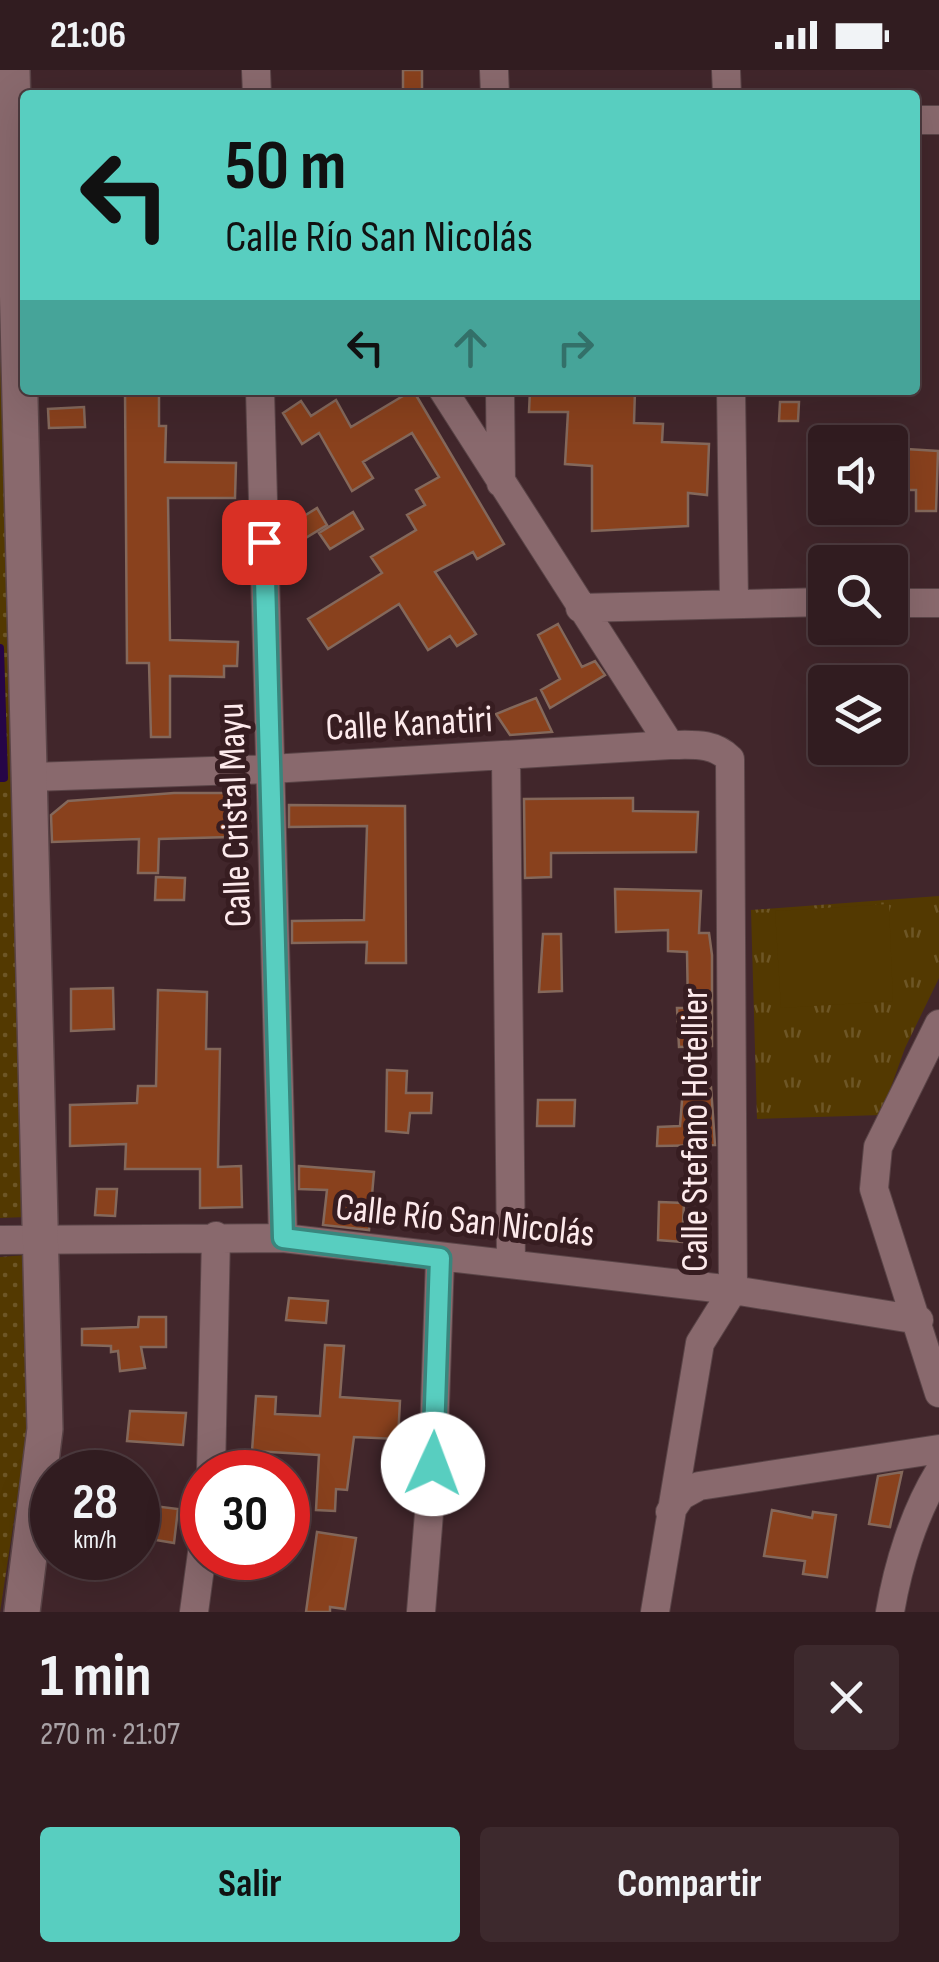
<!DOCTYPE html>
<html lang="es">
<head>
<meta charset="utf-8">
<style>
	body { margin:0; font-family:"Sofia Sans Condensed",sans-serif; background:#3d292d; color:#f1f3f6; height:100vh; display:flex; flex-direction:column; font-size:38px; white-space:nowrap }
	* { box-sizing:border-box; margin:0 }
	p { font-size:32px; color:#a8a1a5 }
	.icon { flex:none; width:55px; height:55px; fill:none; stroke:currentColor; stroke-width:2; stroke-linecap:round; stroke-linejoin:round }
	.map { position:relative; height:1542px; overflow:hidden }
	.drawer { display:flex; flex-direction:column; background:#311c20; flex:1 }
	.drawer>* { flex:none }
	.top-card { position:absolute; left:20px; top:20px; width:900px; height:305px; border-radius:10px; box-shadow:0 10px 40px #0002,0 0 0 2px #4c3a3e; background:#58cec0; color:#111; overflow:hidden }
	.tools { position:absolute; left:808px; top:355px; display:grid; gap:20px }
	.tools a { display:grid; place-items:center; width:100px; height:100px; border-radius:10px; background:#311c20; box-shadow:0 10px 40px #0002,0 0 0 2px #4c3a3e; font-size:50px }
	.speed { position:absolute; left:30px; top:1380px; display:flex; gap:20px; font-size:50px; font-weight:700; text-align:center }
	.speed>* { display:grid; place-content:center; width:130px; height:130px; border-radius:50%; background:#311c20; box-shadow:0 10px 40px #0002,0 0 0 2px #4c3a3e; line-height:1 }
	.speed small { font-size:25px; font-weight:400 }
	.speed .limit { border:15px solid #d22; background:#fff; color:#111 }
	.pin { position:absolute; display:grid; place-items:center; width:85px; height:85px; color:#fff; margin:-42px; border-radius:20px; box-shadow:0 5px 15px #0006 }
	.me { position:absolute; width:110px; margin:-55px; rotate:2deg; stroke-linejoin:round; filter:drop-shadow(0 0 8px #0008) }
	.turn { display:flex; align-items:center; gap:35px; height:210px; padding:0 40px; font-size:45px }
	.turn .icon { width:130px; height:130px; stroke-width:2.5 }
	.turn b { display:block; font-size:70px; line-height:85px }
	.lanes { display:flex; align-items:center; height:95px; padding:0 40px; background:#0003; justify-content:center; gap:50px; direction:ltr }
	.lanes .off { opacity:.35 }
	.round { display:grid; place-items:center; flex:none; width:105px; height:105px; border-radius:10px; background:#3d292d }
	.head { display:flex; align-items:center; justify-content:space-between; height:170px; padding:0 40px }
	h1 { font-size:60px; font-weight:700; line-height:75px }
	.action { display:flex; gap:20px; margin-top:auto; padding:20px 40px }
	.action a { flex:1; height:115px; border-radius:10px; background:#58cec0; color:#111; font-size:40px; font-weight:700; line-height:115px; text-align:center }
	.action a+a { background:#3d292d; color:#f1f3f6 }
	.status { display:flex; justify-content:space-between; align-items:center; height:70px; padding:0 50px; background:#311c20; direction:ltr }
	.status svg { height:28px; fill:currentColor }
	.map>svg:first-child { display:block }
</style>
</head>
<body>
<div class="status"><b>21:06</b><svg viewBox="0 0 49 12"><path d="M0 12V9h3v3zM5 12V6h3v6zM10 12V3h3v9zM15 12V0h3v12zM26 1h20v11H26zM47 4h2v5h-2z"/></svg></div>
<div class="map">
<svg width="939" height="1542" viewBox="0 0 939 1542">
	<defs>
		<pattern id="grass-dots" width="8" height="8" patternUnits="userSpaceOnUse" patternTransform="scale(2.5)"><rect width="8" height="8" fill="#533901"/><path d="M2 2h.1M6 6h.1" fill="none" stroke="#6d5626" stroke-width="1.8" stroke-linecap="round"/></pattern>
		<pattern id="park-tufts" width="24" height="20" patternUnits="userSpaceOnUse" patternTransform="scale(2.5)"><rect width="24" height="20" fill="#533901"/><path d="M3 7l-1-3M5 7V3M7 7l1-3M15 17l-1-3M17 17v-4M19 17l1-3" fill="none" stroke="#6d5626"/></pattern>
	</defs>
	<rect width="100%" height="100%" fill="#41262b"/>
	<!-- grass -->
	<path fill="url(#grass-dots)" d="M0,262L26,1147L0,1148Z
		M27,1185L28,1358L0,1542V1187Z"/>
	<!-- park -->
	<path fill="url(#park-tufts)" d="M939,826V908L905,978L881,1045L757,1049L751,840Z"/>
	<!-- pitch -->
	<path fill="#533901" d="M889,834L893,931L781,938L775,841Z"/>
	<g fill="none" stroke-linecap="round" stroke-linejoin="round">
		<!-- stream -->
		<path stroke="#260547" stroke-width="8" d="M0,578L4,708H0"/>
	</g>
	<!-- building -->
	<path fill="#89411d" stroke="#84685b" stroke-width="2.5" d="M403,0H422V25H403Z
		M125,320H159V356H166L165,392L236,393L235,428H168L170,570L238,572L237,596H224V607L170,606V667H151L149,593H127Z
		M413,320L504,474L477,489L473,482L435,502L476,564L457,576L450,566L428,580L399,534L328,579L308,549L382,503L371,487L416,460L407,445L425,435L416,420L439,407L412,363L363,392L373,408L352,421L319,363L302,374L283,343L301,331L311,346L336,330L351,357Z
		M530,320H635L634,353L663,354L662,372L709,374L707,425L688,423V456L592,461V396L565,394L568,342H529Z
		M780,332H799L798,351H779Z
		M84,337L85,357L49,358L48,339Z
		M890,378L938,381L936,441H916V420H890Z
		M317,438L327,455L294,475L283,459Z
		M353,442L363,459L330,479L319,463Z
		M558,554L582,597L595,591L605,605L550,638L541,620L560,609L538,565Z
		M536,628L552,662L510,665L496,644Z
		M174,723H229L230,767L159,769L158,803H138L139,769L52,772L51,745L68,731Z
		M633,728V741L698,742L696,782L551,783V807L525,808L524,729Z
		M289,735L405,736L406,893H366L367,872L292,873V851L364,850L367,756L289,757Z
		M156,807L185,808L184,830H155Z
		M615,819L701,821L699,863H709L712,885V976L679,977L677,938H688L687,882L668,881V860L616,862Z
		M543,864H561L562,921L539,922Z
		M113,918L114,959L71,961V919Z
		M158,920L207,922L206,979H220L218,1097L241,1096L242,1137L200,1138V1099H125L126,1074L70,1076V1035L137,1033L138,1016H156Z
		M387,1000L407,1001L406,1023H432L431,1043H410L408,1063L386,1061Z
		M711,1017L715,1075L657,1076L658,1057L680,1056L683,1018Z
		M538,1030H575L574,1056H537Z
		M299,1096L374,1102L369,1160L323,1155L327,1120L299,1119Z
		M97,1119H117L115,1146L95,1145Z
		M659,1132L684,1133L682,1172L658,1170Z
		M289,1228L328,1231L326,1253L286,1250Z
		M139,1247H166V1277H141L145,1298L120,1301L118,1281L111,1282V1276L82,1275V1259L138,1257Z
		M325,1275L344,1276L340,1327L400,1331L398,1369L354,1367L347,1420L336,1419L335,1441L316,1440L319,1385L252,1381L256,1326L276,1327L275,1344L320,1346Z
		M130,1341L186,1343L183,1375L127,1371Z
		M902,1402L890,1457L869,1454L878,1406Z
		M138,1434L178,1439L174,1473L138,1467Z
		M772,1440L812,1448L813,1442L836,1445L827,1507L803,1504L805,1491L764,1486Z
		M317,1462L356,1468L345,1539L330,1537V1542H306Z"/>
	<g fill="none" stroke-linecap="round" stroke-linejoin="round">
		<defs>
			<path id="minor" d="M256,0L257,25
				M494,0L495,25
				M726,0L727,25
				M915,50H939
				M260,320L283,1168
				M443,320L670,675
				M500,320L501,413
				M731,320L734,532
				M890,533H939
				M580,538L825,532
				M506,687L511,1192
				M32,707L271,699L670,675C693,675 713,672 730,689L733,1220L700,1273L655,1542
				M939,954L878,1077L874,1119L939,1323
				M0,1170L283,1168L733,1220L919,1250
				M211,1402L216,1166
				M670,1442L681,1426L699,1416L939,1379
				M194,1542L202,1483
				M421,1542L433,1394L440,1188
				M890,1542C898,1495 914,1443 939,1402"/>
			<path id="tertiary" d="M12,0L45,1359L22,1542"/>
		</defs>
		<!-- minor casing -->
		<use href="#minor" stroke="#5a4447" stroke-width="30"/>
		<!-- tertiary casing -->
		<use href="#tertiary" stroke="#5a4447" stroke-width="38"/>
		<!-- minor -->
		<use href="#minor" stroke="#89696d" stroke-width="28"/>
		<!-- tertiary -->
		<use href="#tertiary" stroke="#89696d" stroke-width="35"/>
	</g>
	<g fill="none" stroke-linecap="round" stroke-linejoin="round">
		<defs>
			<path id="route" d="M264,472L283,1168L440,1188L433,1394"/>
		</defs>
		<!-- route casing -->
		<use href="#route" stroke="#39867d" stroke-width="25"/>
		<!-- route -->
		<use href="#route" stroke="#58cec0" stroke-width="18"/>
	</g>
	<g text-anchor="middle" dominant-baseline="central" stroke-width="10" stroke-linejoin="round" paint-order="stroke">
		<!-- street labels -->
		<g font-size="38" fill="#fdeaec" stroke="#371d21">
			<text transform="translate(409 654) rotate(-3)">Calle Kanatiri</text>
			<text transform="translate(235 745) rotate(-92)">Calle Cristal Mayu</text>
			<text transform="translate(695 1060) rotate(-90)">Calle Stefano Hotellier</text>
			<text transform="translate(465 1151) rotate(6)">Calle Río San Nicolás</text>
		</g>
	</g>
</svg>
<div class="tools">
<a><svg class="icon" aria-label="sound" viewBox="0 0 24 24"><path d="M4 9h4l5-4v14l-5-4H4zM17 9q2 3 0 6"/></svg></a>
<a><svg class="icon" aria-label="search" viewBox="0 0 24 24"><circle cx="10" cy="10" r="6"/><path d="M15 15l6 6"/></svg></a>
<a><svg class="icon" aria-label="layers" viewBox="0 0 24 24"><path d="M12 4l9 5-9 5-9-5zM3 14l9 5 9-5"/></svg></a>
</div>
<div class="speed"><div>28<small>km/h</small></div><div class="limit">30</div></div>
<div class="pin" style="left:264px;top:472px;background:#d93025"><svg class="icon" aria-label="arrive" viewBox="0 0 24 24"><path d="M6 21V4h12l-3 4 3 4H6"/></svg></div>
<svg class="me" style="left:433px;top:1394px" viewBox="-20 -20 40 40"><circle r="19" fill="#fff"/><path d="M0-13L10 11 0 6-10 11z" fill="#58cec0"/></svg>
<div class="top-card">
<div class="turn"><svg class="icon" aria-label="left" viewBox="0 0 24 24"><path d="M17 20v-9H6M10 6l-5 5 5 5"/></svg><div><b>50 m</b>Calle Río San Nicolás</div></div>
<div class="lanes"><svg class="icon" aria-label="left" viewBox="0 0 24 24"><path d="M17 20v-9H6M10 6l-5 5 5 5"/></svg><svg class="icon off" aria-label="ahead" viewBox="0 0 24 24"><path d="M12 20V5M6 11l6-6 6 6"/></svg><svg class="icon off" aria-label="right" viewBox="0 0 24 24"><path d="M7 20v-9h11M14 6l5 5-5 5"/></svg></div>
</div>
</div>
<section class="drawer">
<div class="head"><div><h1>1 min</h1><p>270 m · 21:07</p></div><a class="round"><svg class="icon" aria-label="close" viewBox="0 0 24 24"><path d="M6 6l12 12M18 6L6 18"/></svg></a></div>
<div class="action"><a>Salir</a><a>Compartir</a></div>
</section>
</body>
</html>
